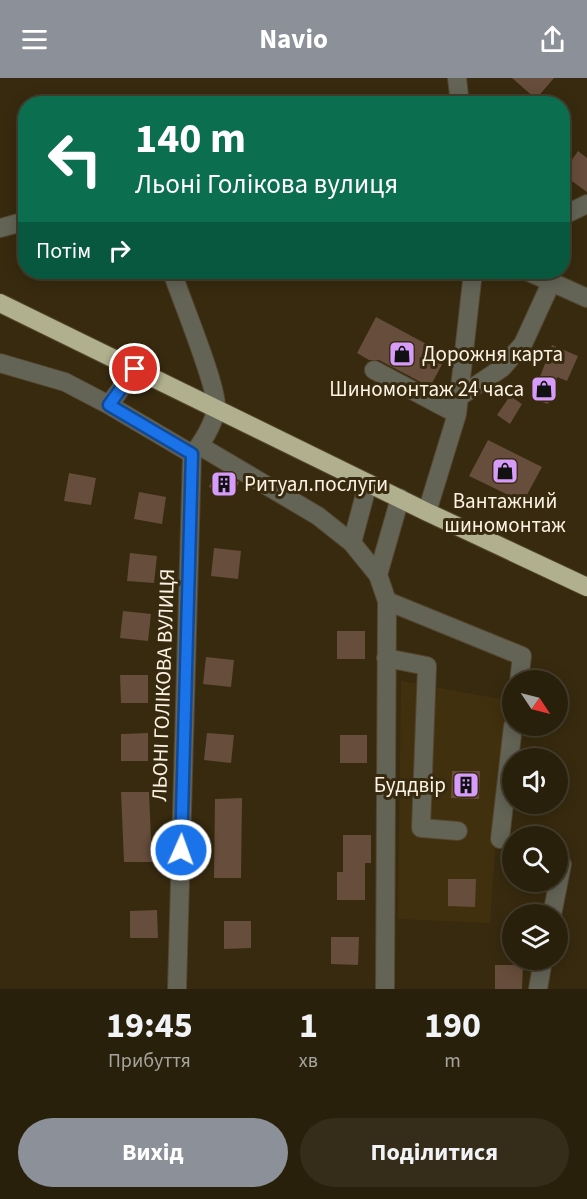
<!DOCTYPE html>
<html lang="uk">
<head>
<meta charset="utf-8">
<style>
	body { margin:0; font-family:"Source Sans 3",sans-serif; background:#352d19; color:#f1f3f6; height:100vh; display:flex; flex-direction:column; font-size:22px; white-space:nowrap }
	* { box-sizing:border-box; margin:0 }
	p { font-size:20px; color:#a5a39d }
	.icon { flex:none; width:33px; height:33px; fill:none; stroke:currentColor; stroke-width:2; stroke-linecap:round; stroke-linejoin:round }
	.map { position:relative; height:911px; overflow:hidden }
	.side { display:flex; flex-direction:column; background:#29200b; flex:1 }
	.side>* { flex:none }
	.top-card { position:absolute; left:18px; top:18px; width:552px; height:183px; border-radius:24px; box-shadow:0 3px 15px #0003,0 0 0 2px #453e2c; background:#0b6e4f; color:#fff; overflow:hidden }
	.needle { width:39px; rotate:125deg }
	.controls { position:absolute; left:502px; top:592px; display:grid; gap:12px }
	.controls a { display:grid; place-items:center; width:66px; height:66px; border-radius:50%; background:#29200b; box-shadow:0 3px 15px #0003,0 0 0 2px #453e2c; font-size:30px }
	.pin { position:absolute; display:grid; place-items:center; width:51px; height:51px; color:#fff; margin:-26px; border:3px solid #fff; border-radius:50%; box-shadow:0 2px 6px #0007 }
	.me { position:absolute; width:66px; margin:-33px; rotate:2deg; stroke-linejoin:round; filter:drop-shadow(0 0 4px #0008) }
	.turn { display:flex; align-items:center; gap:21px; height:126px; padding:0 18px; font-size:27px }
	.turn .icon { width:78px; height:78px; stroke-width:2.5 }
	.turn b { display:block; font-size:42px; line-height:51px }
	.then { display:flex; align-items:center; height:57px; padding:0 18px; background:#0003; gap:12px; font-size:22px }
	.eta { display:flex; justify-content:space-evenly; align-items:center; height:102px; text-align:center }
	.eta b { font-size:36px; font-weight:700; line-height:42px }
	.primary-button { display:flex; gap:12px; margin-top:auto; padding:12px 18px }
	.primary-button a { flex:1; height:69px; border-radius:36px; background:#8c9099; color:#fff; font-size:24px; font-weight:700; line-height:69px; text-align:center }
	.primary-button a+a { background:#352d19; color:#f1f3f6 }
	header { display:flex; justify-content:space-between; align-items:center; height:78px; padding:0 18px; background:#8c9099; color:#fff; font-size:27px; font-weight:700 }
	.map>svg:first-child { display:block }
</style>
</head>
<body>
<header><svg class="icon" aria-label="menu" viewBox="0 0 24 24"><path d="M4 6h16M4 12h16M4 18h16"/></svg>Navio<svg class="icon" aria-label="share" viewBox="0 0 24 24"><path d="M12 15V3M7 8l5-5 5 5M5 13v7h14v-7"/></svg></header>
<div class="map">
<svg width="587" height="911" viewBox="0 0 587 911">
	<rect width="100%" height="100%" fill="#372a0f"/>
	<!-- built -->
	<path fill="#41300d" d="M401,603L506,622L490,845L398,841Z"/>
	<!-- building -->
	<path fill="#674d3b" d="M512,0H554L536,21Z
		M578,73L587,80V114L562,96Z
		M376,239L447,277L430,309L379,282H369L357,275Z
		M552,267L578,278L567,303L557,299L548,326L532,320Z
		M510,318L522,326L510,346L497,337Z
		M488,362L542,389L523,424L469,398Z
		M216,394L239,404L233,418L209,409Z
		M69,395L96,400L91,427L64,423Z
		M139,414L166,419L162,446L134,441Z
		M214,470L241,473L238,501L211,498Z
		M130,475L157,478L154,505L127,503Z
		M123,533L151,536L148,563L120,560Z
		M337,553H365V581H337Z
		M206,579L234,582L231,609L203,606Z
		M120,597H148V625H121Z
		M148,655V683H121V656Z
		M207,655L234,657L231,685L204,682Z
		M340,657H367V685H340Z
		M452,693H480L479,721L451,720Z
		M121,714H149L152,784H124Z
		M242,720L241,800H214L215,721Z
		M343,757H371V785H365V822H337V794H343Z
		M448,801H476L475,829L448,828Z
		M157,832L158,860H130V833Z
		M224,843H251V870L224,871Z
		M331,859H359L358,887L331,886Z
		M495,887H523L522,911H495Z"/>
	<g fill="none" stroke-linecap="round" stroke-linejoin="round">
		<defs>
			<path id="minor" d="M457,0L460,26
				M562,138L587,126
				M0,150L26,143
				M172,194C180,218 219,312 216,331C214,345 202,366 192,376L177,911
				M529,194L587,220
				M0,285L65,304L109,327L135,291
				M374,292L457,336
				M459,319L502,290L523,266L551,205
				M109,327L192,376
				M200,368L318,438L352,465L378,497
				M427,434L457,336L473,194
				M352,465L368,405
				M387,523L522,578L519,603
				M386,580L427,588L421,750L458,753
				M500,761L513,648
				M552,837L562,786
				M385,911L387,523L378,497L400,420
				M538,911L543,882"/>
			<path id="highway" d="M0,225L427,434L587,509"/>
		</defs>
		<!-- minor casing -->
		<use href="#minor" stroke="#53462d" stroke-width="20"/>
		<!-- highway casing -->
		<use href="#highway" stroke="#53462d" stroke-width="20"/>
		<!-- minor -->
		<use href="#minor" stroke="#636356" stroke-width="18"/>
		<!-- highway -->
		<use href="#highway" stroke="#b0b08f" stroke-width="18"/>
	</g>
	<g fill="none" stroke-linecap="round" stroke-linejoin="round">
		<defs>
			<path id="route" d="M135,291L109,327L192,376L181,772"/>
		</defs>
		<!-- route casing -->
		<use href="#route" stroke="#114b97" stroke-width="15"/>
		<!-- route -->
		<use href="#route" stroke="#1a73e8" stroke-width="10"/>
	</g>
	<!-- icons -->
	<defs>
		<symbol id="shop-square" viewBox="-11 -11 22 22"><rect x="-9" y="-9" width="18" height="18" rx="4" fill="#d79bf9" stroke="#372a0f"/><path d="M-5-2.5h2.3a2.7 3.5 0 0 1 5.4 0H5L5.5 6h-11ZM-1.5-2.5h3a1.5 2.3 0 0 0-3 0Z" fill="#111"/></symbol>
		<symbol id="building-square" viewBox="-11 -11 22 22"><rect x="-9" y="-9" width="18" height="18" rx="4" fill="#d79bf9" stroke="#372a0f"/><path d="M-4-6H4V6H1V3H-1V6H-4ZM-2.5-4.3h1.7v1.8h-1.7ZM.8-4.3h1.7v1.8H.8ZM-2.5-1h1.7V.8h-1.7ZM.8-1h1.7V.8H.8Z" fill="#111"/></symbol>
	</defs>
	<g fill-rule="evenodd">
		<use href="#shop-square" x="387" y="261" width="30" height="30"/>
		<use href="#shop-square" x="529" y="296" width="30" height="30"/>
		<use href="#shop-square" x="490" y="378" width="30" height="30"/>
		<use href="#building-square" x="209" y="391" width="30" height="30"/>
		<use href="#building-square" x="451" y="692" width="30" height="30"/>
	</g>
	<g text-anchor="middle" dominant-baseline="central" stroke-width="6" stroke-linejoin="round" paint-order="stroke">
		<!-- poi labels -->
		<g font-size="21" fill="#fcf3e4" stroke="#372a0f" text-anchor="start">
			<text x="422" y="276">Дорожня карта</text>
			<text x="524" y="311" text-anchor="end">Шиномонтаж 24 часа</text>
			<text x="244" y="406">Ритуал.послуги</text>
			<text x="505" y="423" text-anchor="middle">Вантажний<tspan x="505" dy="24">шиномонтаж</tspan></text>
			<text x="446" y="707" text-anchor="end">Буддвір</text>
		</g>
		<!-- street labels -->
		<g font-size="21" fill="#fcf3e4" stroke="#372a0f">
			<text transform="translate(163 607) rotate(-88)">ЛЬОНІ ГОЛІКОВА ВУЛИЦЯ</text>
		</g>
	</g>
</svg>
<div class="controls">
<a><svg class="needle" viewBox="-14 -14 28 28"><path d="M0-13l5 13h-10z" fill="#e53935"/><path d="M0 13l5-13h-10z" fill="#a5a39d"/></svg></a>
<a><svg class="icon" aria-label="sound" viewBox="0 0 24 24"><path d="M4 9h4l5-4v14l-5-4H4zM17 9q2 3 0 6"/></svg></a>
<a><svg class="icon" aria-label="search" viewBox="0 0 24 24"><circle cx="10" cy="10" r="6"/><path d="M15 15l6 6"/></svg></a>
<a><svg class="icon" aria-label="layers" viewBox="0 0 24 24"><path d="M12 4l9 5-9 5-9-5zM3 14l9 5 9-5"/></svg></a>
</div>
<div class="pin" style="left:135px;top:291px;background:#d93025"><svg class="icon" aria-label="arrive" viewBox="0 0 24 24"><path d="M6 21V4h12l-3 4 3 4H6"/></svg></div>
<svg class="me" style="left:181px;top:772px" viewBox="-20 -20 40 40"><circle r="17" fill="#1a73e8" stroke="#fff" stroke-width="3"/><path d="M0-11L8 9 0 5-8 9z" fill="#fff"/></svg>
<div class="top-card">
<div class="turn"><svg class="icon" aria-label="left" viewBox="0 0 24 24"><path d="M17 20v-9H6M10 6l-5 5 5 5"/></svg><div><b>140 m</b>Льоні Голікова вулиця</div></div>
<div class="then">Потім<svg class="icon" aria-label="right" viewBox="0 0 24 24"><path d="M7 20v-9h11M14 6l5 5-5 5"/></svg></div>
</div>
</div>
<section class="side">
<div class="eta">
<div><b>19:45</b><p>Прибуття</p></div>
<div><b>1</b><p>хв</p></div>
<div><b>190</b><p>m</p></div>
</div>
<div class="primary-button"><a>Вихід</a><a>Поділитися</a></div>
</section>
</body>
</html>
